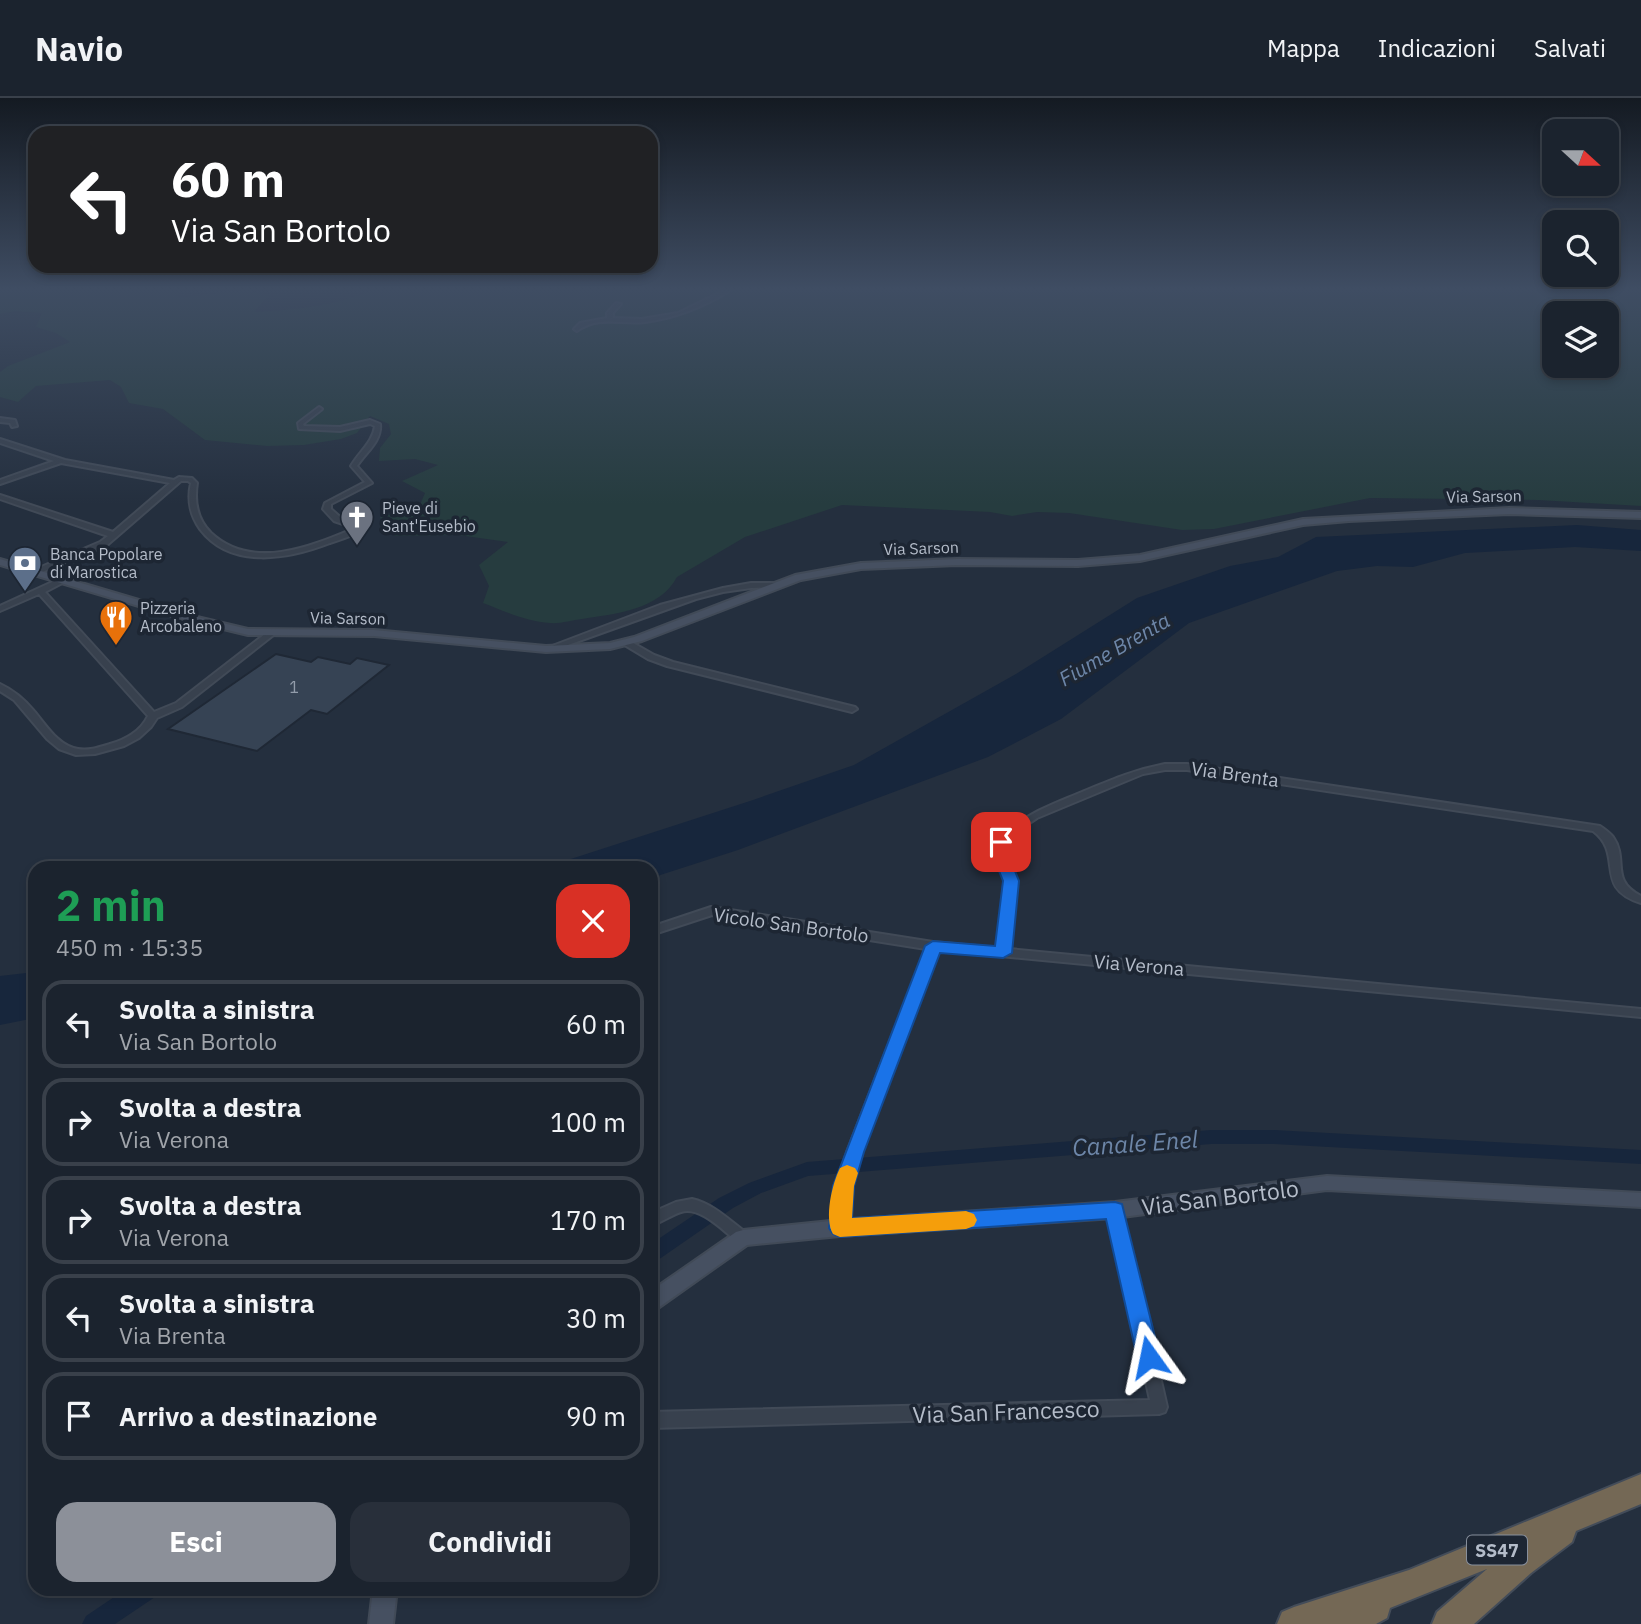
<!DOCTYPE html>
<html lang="it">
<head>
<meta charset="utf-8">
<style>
	body { margin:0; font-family:"IBM Plex Sans",sans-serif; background:#282f3a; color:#f1f3f6; height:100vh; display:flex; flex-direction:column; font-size:26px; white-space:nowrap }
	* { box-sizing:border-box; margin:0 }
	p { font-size:23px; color:#a0a4aa }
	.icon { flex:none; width:38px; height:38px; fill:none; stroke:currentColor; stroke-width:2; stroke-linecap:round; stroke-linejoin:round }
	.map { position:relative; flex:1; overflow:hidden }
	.panel { position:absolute; left:28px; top:763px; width:630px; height:735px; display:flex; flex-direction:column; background:#1b232e; border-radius:21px; box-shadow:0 4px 10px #0003,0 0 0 2px #39404a }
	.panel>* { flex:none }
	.top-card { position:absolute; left:28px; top:28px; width:630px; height:147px; border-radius:21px; box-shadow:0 4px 10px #0003,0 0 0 2px #39404a; background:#202124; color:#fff; overflow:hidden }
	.needle { width:46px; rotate:111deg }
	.controls { position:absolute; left:1542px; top:21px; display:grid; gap:14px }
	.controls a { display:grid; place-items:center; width:77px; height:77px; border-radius:14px; background:#1b232e; box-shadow:0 4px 10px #0003,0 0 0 2px #39404a; font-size:35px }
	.pin { position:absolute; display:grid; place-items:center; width:60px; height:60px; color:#fff; margin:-30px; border-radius:14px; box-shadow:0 4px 10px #0006 }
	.me { position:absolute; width:77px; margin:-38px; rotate:348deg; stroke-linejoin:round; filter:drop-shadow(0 0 5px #0008) }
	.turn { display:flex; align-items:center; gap:24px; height:147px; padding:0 28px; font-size:32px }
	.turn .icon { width:91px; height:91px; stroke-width:2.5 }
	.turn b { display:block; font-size:49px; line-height:60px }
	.round { display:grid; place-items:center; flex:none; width:74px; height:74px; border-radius:21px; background:#282f3a }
	.summary { display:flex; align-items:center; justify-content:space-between; height:119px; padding:0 28px }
	h1 { font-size:42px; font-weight:700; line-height:52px; color:#1e9e55 }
	.action { display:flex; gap:14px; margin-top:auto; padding:14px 28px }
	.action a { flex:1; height:80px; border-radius:21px; background:#8c9099; color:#fff; font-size:28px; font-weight:700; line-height:80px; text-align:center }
	.action a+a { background:#282f3a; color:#f1f3f6 }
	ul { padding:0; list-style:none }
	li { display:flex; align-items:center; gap:21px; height:88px; margin:0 14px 10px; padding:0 14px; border:4px solid #39404a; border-radius:21px }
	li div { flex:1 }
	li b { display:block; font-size:26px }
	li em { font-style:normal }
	header { display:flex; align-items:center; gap:42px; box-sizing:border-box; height:98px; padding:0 35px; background:#1b232e; border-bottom:2px solid #39404a }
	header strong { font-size:33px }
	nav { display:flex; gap:38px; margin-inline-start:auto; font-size:24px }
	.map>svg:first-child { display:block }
</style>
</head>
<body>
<header>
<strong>Navio</strong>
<nav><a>Mappa</a><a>Indicazioni</a><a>Salvati</a></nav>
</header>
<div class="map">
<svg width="1641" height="1526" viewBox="0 0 1641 1526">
	<rect width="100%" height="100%" fill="#242f3e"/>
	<!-- green -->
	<path fill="#263c3f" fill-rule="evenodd" d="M0,192H180L178,200L249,192L268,198L254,214C294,212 335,208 373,192H1641V408L1538,402L1370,400L1214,431L1182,432L1069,415L1037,414L1012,418L990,414L842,407L745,439L677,479C660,512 614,516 582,521C572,522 560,526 550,525C527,524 504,513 483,505L489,488L479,467L508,444L458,437L394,438L380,419L419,409L425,395L402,383L438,367L415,361L379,363L380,350L391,336L389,326L370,318L357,335L341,341L304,347L267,348L205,342L163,311L129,305L121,289L110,282L36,288L18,304L0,299V274L8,268L70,244L56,235L36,229L42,215L16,213L0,216ZM1554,215H1606V268H1554Z"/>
	<!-- water -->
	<path fill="#17263c" d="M1577,427L1641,432V453L1575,449L1465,455L1413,469L1377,468L1337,473L1189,525L1061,621L988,659L738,752L651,780V770H543L750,703L854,667L1016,576L1137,500L1230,468L1278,459L1316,439Z
		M35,874V920L0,927V878Z"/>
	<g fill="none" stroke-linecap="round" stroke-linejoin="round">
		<!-- canal -->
		<path fill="#17263c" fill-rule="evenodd" d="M1211,1032H1274L1641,1052V1066L1274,1046H1211L808,1078L761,1095L733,1110L658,1162L651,1164V1146L719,1100L749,1085L807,1064Z
			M126,1491H159L155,1499L115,1526H82L86,1518Z"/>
	</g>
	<!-- building -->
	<path fill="#364354" stroke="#1f2835" stroke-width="2" d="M276,556L311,564L318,559L350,566L357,560L389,567L327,616L311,612L257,653L168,631Z"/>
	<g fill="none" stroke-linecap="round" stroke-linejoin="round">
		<defs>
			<path id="street" d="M725,192H731C705,208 676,220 645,224C621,227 599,217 577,233L574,231L580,225L607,220V215L616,205L621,206L613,215V220L642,221L678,215Z
				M319,309L322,311L321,312L303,326L304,328L340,329L370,322L380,326C382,343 366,354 357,368L372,385L331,406V411L340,419L365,430C355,437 342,441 330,445C289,461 231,472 200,431C190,417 187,403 191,385L188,383H181L106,448L37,476L33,474L34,472L100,444L108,438L0,401V397L113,434L170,385L61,365L0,386V382L54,363L0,345V341L65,362L174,382L179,379L192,380L197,385C194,404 197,421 211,435C252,473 310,449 355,430L334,423L323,411L325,405L365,384L351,368C359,354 373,344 375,328L370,326L340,333L299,331L298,325Z
				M0,320L15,322L17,328L12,329L10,325L0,324Z
				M61,480H64L68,482L45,494L154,614L176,605L269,533H272L276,535L182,609L157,620L151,629L139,640L124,648L95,656L76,657L59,651L47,641L14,602L0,593V586C13,592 25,602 34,613C46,627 58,648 78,651C89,653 100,649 110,646C125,642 141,633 148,618L39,496L0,513V508Z
				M751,485H775L779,487L775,489L751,490L723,494L696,501L554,552H548L547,550L660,507L723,490Z
				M626,541L654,557L673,564L855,609L857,611L852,614L667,568L648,561L623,546L622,544Z
				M1165,666H1187L1600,728C1604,731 1609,734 1613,739C1629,762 1609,782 1641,798V805C1592,790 1625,757 1593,733L1187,672H1165L1143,676L1037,720L1019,732L1006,745L1010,768L1016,783L1009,851L1641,911V919L937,852L861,1054L850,1089L847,1130L845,1134L840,1136L835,1134L833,1130L836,1089L847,1054L926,851L712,817L651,837V829L711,809L933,844L998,850L1006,783L1000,768L996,744L997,742C1024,716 1049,708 1082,694C1111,682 1134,672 1165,666Z
				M692,1101C714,1106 730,1123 748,1136L750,1140L748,1144L743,1146L738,1144C723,1133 701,1108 681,1114C671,1117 662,1124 651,1128V1115L676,1104Z
				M1115,1106L1120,1108L1122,1112L1167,1309L1165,1314L1159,1316L651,1330V1314L1150,1302L1108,1112L1110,1108Z"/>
			<path id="secondary" d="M1509,410L1641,414V420L1509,416L1349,423L1303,427L1140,463L1078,468L957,467L861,471L801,482L642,543L610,551L546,554L374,538L248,537L186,522L0,467V461L193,518L248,531L374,532L546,548L610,545L634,539L795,477L861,465L957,461L1078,462L1140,457L1303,421Z
				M1327,1078L1641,1095V1109L1327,1092L1115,1120L840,1138L747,1147L658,1210L651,1213V1193L736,1134L743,1132L840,1122L1115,1104Z
				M373,1491H397L393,1526H369Z"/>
			<path id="highway" d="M1641,1376V1406L1576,1433L1572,1444L1531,1475L1474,1526H1432L1437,1514L1487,1471L1390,1510L1387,1520L1376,1526H1277L1282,1514L1294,1509L1409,1472Z"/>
		</defs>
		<!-- street casing -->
		<use href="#street" stroke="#414a57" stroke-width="4"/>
		<!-- secondary casing -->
		<use href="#secondary" stroke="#414a57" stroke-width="4"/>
		<!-- highway casing -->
		<use href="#highway" stroke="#434c59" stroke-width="4"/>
		<!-- street -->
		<use href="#street" fill="#38414e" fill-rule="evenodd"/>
		<!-- secondary -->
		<use href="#secondary" fill="#465061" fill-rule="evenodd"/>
		<!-- highway -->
		<use href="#highway" fill="#746855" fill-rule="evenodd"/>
	</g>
	<!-- sky -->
	<linearGradient id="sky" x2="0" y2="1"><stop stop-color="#141a22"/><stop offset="0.47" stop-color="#3f4d63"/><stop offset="1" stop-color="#3f4d63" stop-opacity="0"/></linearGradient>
	<rect width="1641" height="406" fill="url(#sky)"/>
	<!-- route -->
	<path fill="#1a73e8" stroke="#114b97" stroke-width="2" d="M1001,739L1009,744L1013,768L1019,783L1012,855L1003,860L940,855L864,1054L854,1088L852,1120L1115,1104L1122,1106L1160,1259L1157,1266L1149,1269L1140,1266L1137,1259L1106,1121L840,1139L833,1136L829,1130L833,1088L925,848L933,843L995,848L1003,783L997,768L993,744Z"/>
	<!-- slow -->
	<path fill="#f59e0b" d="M847,1067L855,1070L858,1075L854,1088L852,1120L966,1113L974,1116L977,1122L974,1128L966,1131L840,1139L833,1136C824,1120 832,1086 840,1070Z"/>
	<!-- icons -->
	<defs>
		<symbol id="church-pin" viewBox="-11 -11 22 30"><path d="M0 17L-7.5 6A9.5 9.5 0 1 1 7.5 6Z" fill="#6b7280" stroke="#1d2633"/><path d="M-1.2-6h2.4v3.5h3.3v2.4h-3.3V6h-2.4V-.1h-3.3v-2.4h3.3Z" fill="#fff"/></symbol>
		<symbol id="bank-pin" viewBox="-11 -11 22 30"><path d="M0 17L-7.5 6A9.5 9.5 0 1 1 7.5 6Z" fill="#5c6f8a" stroke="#1d2633"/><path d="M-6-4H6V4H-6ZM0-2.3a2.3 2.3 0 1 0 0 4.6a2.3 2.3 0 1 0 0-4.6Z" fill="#fff"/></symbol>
		<symbol id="restaurant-pin" viewBox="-11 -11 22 30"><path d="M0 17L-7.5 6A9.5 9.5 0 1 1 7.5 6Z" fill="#e8710a" stroke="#1d2633"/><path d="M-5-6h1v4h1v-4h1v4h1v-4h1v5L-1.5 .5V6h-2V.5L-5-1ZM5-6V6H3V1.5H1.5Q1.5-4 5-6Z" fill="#fff"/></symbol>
	</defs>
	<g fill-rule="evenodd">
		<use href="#church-pin" x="338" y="400" width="38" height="52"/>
		<use href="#bank-pin" x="6" y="446" width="38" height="52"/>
		<use href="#restaurant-pin" x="97" y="500" width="38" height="52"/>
	</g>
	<g text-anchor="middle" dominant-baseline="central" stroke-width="7" stroke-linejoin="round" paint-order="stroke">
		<!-- far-street labels -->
		<g font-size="16" fill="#b4bcc9" stroke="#1d2633">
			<text transform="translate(1484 398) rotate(-1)">Via Sarson</text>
			<text transform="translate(921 450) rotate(-2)">Via Sarson</text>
			<text transform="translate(348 520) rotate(1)">Via Sarson</text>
		</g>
		<!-- far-poi labels -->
		<g font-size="16" fill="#b4bcc9" stroke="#1d2633" text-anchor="start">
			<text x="382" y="410">Pieve di<tspan x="382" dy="18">Sant'Eusebio</tspan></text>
			<text x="50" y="456">Banca Popolare<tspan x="50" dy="18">di Marostica</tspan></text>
			<text x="140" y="510">Pizzeria<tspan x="140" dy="18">Arcobaleno</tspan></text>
		</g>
		<!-- number labels -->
		<g font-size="16" fill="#929caa">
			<text x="294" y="589">1</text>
		</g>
		<!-- shield labels -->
		<rect fill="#1d2633" stroke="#878f9c" stroke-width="2" x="1467" y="1437.5" width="60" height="29" rx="5"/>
		<g font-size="18" font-weight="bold" fill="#b4bcc9">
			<text x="1497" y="1452">SS47</text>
		</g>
		<!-- street labels -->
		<g font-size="19" fill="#b4bcc9" stroke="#1d2633">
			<text transform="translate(1235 676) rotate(8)">Via Brenta</text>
			<text transform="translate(791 827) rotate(8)">Vicolo San Bortolo</text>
			<text transform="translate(1139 867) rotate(5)">Via Verona</text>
		</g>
		<!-- water labels -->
		<g font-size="21" font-style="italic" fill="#6d86a8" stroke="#1d2633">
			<text transform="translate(1114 551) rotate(-30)">Fiume Brenta</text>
		</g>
		<!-- near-street labels -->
		<g font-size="23" fill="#b4bcc9" stroke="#1d2633">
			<text transform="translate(1220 1099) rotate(-7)">Via San Bortolo</text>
			<text transform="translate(1006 1313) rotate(-2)">Via San Francesco</text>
		</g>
		<!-- near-water labels -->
		<g font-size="24" font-style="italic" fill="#6d86a8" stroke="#1d2633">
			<text transform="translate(1135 1045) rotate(-4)">Canale Enel</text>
		</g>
	</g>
</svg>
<div class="controls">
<a><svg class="needle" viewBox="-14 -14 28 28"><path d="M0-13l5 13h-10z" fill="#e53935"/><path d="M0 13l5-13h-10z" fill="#a0a4aa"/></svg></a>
<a><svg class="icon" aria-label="search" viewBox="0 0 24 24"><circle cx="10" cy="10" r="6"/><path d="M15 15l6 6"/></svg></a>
<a><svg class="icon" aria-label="layers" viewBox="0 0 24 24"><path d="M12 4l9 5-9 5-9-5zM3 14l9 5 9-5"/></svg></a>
</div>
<div class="pin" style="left:1001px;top:744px;background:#d93025"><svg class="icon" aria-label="arrive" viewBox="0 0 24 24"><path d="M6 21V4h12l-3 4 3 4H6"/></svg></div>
<svg class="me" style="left:1149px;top:1259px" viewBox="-20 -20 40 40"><path d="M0-17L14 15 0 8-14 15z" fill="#1a73e8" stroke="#fff" stroke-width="4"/></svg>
<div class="top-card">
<div class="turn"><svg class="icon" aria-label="left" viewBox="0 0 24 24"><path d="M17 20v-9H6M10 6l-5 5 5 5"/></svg><div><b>60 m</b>Via San Bortolo</div></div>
</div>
<section class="panel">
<div class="summary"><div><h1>2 min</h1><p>450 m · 15:35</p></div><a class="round" style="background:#d93025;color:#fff"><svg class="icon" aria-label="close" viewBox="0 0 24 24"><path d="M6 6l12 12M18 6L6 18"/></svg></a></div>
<ul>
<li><svg class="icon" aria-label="left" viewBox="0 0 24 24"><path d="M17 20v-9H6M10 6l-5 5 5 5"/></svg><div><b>Svolta a sinistra</b><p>Via San Bortolo</p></div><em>60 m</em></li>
<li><svg class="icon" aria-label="right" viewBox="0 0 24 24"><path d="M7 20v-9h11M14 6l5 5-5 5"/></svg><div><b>Svolta a destra</b><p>Via Verona</p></div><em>100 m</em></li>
<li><svg class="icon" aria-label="right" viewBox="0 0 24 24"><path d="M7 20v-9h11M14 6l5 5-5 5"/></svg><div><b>Svolta a destra</b><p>Via Verona</p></div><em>170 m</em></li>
<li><svg class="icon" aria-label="left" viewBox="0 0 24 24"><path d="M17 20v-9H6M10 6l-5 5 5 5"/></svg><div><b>Svolta a sinistra</b><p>Via Brenta</p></div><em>30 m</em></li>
<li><svg class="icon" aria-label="arrive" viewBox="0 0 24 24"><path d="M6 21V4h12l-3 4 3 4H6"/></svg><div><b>Arrivo a destinazione</b></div><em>90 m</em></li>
</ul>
<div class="action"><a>Esci</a><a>Condividi</a></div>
</section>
</div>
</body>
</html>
